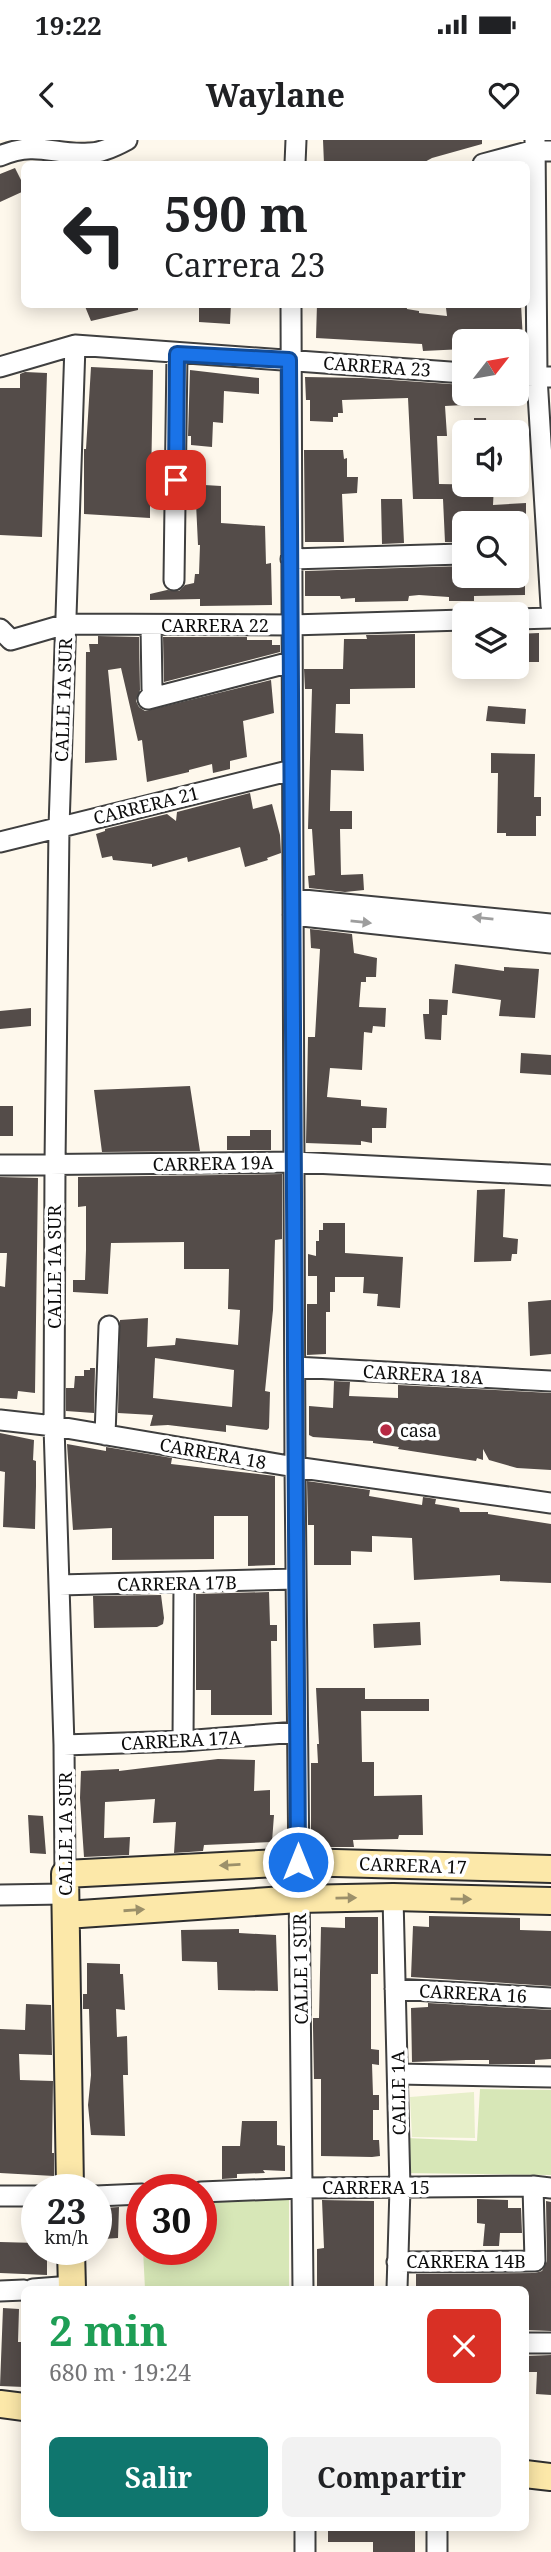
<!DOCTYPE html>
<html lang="es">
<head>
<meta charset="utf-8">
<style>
	body { margin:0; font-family:"Noto Serif",serif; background:#f2f2f2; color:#202124; height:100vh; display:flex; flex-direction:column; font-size:26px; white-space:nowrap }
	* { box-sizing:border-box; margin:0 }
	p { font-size:23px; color:#757577 }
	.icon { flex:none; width:38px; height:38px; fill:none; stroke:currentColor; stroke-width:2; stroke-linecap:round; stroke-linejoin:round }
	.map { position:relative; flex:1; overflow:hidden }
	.sheet { position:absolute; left:21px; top:2146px; width:508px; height:245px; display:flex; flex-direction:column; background:#fff; border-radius:10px; box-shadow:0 4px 18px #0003 }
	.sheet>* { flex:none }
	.hud { position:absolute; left:21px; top:21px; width:509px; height:147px; border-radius:10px; box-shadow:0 4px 18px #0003; background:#fff; color:#202124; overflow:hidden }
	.needle { width:46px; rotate:59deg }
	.tools { position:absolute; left:452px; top:189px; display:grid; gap:14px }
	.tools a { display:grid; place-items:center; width:77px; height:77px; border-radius:10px; background:#fff; box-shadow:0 4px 18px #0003; font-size:35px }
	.speed { position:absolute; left:21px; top:2034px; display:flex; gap:14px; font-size:35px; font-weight:700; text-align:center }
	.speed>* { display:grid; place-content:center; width:91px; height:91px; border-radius:50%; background:#fff; box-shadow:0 4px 18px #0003; line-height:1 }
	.speed small { font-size:18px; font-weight:400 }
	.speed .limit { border:10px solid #d22; background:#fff; color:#111 }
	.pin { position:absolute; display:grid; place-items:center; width:60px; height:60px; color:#fff; margin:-30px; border-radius:14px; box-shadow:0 4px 10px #0006 }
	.me { position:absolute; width:77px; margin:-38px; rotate:0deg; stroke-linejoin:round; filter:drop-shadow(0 0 5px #0008) }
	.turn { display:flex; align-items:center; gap:24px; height:147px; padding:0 28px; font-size:32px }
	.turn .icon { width:91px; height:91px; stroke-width:2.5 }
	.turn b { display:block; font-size:49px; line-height:60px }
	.round { display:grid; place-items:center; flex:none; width:74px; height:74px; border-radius:10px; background:#f2f2f2 }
	.overview { display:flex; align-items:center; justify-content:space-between; height:119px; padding:0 28px }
	h1 { font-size:42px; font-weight:700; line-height:52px; color:#1e9e55 }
	.primary-button { display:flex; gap:14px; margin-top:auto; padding:14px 28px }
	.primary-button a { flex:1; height:80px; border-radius:10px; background:#0f766e; color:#fff; font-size:28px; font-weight:700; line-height:80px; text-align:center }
	.primary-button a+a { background:#f2f2f2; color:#202124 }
	.status { display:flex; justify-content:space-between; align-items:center; height:49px; padding:0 35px; background:#fff; direction:ltr }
	.status svg { height:19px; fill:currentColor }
	header { display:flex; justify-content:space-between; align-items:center; height:91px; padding:0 28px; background:#fff; font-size:32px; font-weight:700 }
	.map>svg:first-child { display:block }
</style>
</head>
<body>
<div class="status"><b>19:22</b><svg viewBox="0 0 49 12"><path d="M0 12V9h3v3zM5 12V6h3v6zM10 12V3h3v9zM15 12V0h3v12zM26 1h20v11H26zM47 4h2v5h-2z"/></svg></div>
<header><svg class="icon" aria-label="back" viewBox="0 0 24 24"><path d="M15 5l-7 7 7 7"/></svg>Waylane<svg class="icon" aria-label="heart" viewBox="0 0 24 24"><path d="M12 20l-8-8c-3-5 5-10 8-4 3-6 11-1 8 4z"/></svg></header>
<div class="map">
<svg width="551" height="2412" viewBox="0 0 551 2412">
	<rect width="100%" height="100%" fill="#fef8ec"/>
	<!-- green -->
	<path fill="#d7e7b7" d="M480,1949L551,1950V2035L405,2033L406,1998L477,2001Z
		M289,2056V2149H145L143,2109H201V2060Z"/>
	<!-- pitch -->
	<path fill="#e7efc9" d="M474,1952L475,1998L412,1997L410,1957Z"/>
	<!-- building -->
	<path fill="#544c49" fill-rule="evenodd" d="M323,0H482V4L432,18L421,24H324Z
		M15,28L24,46V51L0,62V34Z
		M84,164H138V170L91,181Z
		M199,164H231L230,184L199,182Z
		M317,164H406L407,169L419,171V173L447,176L446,168L521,164L523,201H464V209L423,211L422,204L316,198Z
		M91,227L153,230L151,345H160L159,362L150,361V378L84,374V309H86Z
		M190,230L259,238V254L224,251L223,283L213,282L212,307L191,305V296H188Z
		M25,232L47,233L42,397L0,395V248H20V234Z
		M305,237L362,238L464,245V265L445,266L447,296H437L439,344L494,345L493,365L526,363V383H464V397H458L459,402H445L443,359H413L408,258L342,260L343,273H338V277H333V282L310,281V260H306Z
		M474,278H486L487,292H474Z
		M304,310H343L344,319L347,318V337H358L357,353L342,354L344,402H305Z
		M188,344L221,346V383L265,386L266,424L271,423L272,465L200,466V459L150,460V454L167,450L179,451L185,445L194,443L195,434H199L200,405H198L196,363H187Z
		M381,359H402L404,403L382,404Z
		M464,426V436H525V455L474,456V461H449V457L419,455L409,456L408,461L355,462V458L341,459L340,456H305V431Z
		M539,493V522H516V494Z
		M415,494V548L350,549V564H336L335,593L363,594L364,631L331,630L330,671H352V689H340L341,735L363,734L364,750L345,752L309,748L308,736L315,735L312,689H308L312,549H305L304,529H343L344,499H367L366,495Z
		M98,496L139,497L140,550L136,561L139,567L145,571L271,540L274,573L243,581L247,617L230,621V629L213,633L212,624L189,630V632L147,642L142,600L138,601L121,528L108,530L117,620L85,623L86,512H90L89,504H98Z
		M163,497H247V500H272V505H280V512L164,542Z
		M488,566L526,569L525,584L486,581Z
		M491,613L535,614L534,657H541V676H536V696H506V693H497L498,633H491Z
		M250,653L253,669L272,664L280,695L281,713L267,718L268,720L245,727L240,707L188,722L187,717L152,727V724L113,720L112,716L102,718L96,694L105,691V689L167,674L176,681L177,672Z
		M310,789L352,794L354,813L377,818L376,837H366V842H361L359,867L386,868L385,887L373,886L372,893L364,892L362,930L330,928L327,957L361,960V966L387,968L386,988H372V1003L361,1001V1005L306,1003L308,897H315L320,809L311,808Z
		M455,824L504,831V827L539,829L535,878L499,876L501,860L452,853Z
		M429,859L448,860L447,875H442L441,900L425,899L423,874H429Z
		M31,868V886L0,889V871Z
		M521,913L551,915V935L520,933Z
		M190,946L200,1011L102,1012L94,950Z
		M0,966H13V996H0Z
		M250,990H271V1010H227V996H250Z
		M282,1034V1099L275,1100L273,1170L265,1251L270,1252L269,1288L267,1290L226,1285V1292L168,1285L150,1286L153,1275L118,1273L120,1180L148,1178L147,1207L175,1205L176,1198L238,1205L240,1170L228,1169L229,1129H184V1102L111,1103L108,1154L73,1152V1140H85L86,1110V1066L78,1067V1037ZM155,1218L234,1230L232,1267L153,1258Z
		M0,1037L38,1038L35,1253L18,1251L17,1259L0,1258V1146L5,1147L7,1113H0Z
		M505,1049L503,1097L518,1099L517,1114H512L511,1121L474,1122L477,1050Z
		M323,1083H345V1113L403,1117L400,1168L377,1166L378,1154L363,1153L364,1137H335V1152H330V1172H326V1214L307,1215V1164H317V1136H308V1114L316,1116V1101H319V1090H323Z
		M551,1160V1214L530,1216L528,1162Z
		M90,1228H95L94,1273L66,1271V1248H74L75,1236H84V1230H90Z
		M334,1241L350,1242L349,1256L398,1258V1245L551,1253V1330L517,1328L489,1320L483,1309V1320L477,1318L476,1321L398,1309L399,1307L373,1303V1301L313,1297L309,1295V1266L333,1268Z
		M0,1293L34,1300L33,1320L36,1321V1346L35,1389L3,1387L5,1332L0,1331Z
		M67,1304L106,1311V1307L172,1318L171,1324L275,1336V1425L248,1426V1376H214V1419L112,1420V1388L73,1390Z
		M307,1341L370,1350L369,1356L422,1365L423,1357L436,1359L435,1364L459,1368L460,1372H488V1374L551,1384V1443L500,1441V1435L414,1440L412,1398L372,1396V1412L351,1411V1425H314V1385H308Z
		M269,1452L270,1485H277V1501H271L272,1575H211V1550H196V1454Z
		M161,1455L164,1478L163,1484L157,1487L94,1488L93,1456Z
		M420,1482L421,1505L374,1508L373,1484Z
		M316,1548H365V1559H429V1571H361L362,1622H374V1656L422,1655L423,1695H399L398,1699L353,1700L354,1707H311V1623H318L317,1604H319Z
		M218,1619L255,1620L254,1651L270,1650V1675H274L272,1702L204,1705L203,1711L174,1713L176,1682L153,1683L155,1659L105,1662L104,1698L130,1697L129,1715L84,1717L80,1658L81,1631L119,1629V1631Z
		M28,1675L43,1676L46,1714L30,1713Z
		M429,1776L520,1778V1790L551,1791V1846L411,1837L413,1786L429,1787Z
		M345,1777H378V1834H371V1909L379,1910V1925L372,1924L373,1955H379V1970H373V2000H379L380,2016L372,2017L321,2016V1939H314L313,1887V1878H319L321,1787L345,1788Z
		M239,1789V1793L276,1795L278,1851L218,1850L217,1822L182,1821L181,1790Z
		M87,1823L120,1824V1834H123L125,1870L116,1869L117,1897L127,1896L128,1935H123L125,1996L91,1995L88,1965L91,1935L89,1869H83V1854H87Z
		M428,1863L551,1870V1919L535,1920V1924H489V1920H466L412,1922L411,1868L428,1867Z
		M26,1864L51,1865L52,1915L19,1914L20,1940L53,1941L52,2013H54V2036L0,2033V1889L25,1890Z
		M242,1981H277V2005L285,2006V2031L263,2030L265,2033L237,2034V2038L222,2039V2006H240Z
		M477,2059L508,2060V2068H521L522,2093H500L499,2106H483L485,2084L477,2083Z
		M322,2060L374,2061V2149H317V2109L324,2108Z
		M546,2061L551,2062V2191L525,2190V2149H416V2134L535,2133L542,2131L547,2121Z
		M119,2067L118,2098L103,2099L104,2068Z
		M0,2102L37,2103V2109H47V2135L0,2133Z
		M3,2168L19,2169L18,2202H24V2247L0,2246Z
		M551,2215V2255L536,2254L537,2232H525V2216Z
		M328,2387H415V2412H373V2402H328Z"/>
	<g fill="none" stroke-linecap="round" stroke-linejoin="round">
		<defs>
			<path id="street" d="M535,0L537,237L551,466
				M0,16C38,0 54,16 89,13C102,13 116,6 127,0
				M295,24L296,0
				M483,24L535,10L551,11
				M291,164L295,1327L303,2149
				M0,227L75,205L464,233
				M516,236L551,237
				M291,419L462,414
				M174,440L177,214
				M516,479L551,478
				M151,485L152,549
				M0,489L11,500L66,484L291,485L464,480
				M148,559L291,522
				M0,702L292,630
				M293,759L551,784
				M293,775L551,803
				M0,1025L294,1022L551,1035
				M295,1227L551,1241
				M0,1280L54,1286L295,1327L551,1363
				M105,1295L109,1186
				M59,1445L296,1439
				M183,1601L184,1443
				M64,1605L183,1601L297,1592
				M65,1734L64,1605L54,1286L55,1024L59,687L75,205
				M0,1755L64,1754
				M393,1757L400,2048L397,2149
				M395,1849L551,1858
				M398,1934L551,1937
				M201,2052L302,2048L533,2046L551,2048
				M0,2056H37
				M96,2056L142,2054
				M397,2122L535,2121L533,2046
				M33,2149L72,2146
				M0,2151L24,2150
				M525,2203H551
				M305,2387V2412
				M437,2412V2387"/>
			<path id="secondary" d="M66,1775L299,1759L393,1757L551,1761
				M70,2049L65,1734L298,1722L551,1729
				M71,2109L72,2149
				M0,2264L24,2267
				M525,2334L551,2337"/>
		</defs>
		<!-- street casing -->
		<use href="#street" stroke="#3f3f3f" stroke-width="23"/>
		<!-- secondary casing -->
		<use href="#secondary" stroke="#2e2e2e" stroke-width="30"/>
		<!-- street -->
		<use href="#street" stroke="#fff" stroke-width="19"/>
		<!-- secondary -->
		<use href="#secondary" stroke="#fce8a9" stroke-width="26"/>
	</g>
	<!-- one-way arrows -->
	<defs><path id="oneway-solid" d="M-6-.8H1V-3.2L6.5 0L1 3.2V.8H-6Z" transform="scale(1.75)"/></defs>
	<g fill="#9e9e9e">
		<use href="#oneway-solid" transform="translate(483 778) rotate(-174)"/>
		<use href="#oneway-solid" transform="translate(361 782) rotate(6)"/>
	</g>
	<g fill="#9c906a">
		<use href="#oneway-solid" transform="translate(230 1725) rotate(177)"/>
		<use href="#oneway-solid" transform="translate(346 1758) rotate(-1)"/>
		<use href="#oneway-solid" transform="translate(461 1759) rotate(1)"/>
		<use href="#oneway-solid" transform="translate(134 1770) rotate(-4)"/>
	</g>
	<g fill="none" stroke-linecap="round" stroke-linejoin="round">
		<defs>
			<path id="route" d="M176,340L177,214L289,220L298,1722"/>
		</defs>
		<!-- route casing -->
		<use href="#route" stroke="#114b97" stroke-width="18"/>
		<!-- route -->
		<use href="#route" stroke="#1a73e8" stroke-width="12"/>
	</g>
	<!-- markers -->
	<circle fill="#b72943" stroke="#fff" stroke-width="2.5" cx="386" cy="1290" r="7"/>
	<g text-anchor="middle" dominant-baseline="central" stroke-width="7" stroke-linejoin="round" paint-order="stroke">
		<!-- street labels -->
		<g font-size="18" fill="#0c0c0c" stroke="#fff">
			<text transform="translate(377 226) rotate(4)">CARRERA 23</text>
			<text x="215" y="485">CARRERA 22</text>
			<text transform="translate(63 560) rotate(-88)">CALLE 1A SUR</text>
			<text transform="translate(146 665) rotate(-14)">CARRERA 21</text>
			<text transform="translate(213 1023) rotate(-1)">CARRERA 19A</text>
			<text transform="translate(54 1127) rotate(-90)">CALLE 1A SUR</text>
			<text transform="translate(423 1234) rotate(3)">CARRERA 18A</text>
			<text transform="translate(213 1313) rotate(10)">CARRERA 18</text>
			<text transform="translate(177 1443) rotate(-1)">CARRERA 17B</text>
			<text transform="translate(181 1600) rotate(-3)">CARRERA 17A</text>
			<text transform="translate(65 1694) rotate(-90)">CALLE 1A SUR</text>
			<text transform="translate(413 1725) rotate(2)">CARRERA 17</text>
			<text transform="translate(300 1829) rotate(-91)">CALLE 1 SUR</text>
			<text transform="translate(473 1853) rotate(3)">CARRERA 16</text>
			<text transform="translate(398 1953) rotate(-91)">CALLE 1A</text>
			<text x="376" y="2047">CARRERA 15</text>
			<text x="466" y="2121">CARRERA 14B</text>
		</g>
		<!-- poi labels -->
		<g font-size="18" fill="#0c0c0c" stroke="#fff" text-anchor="start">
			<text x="400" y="1290">casa</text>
		</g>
	</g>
</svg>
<div class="tools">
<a><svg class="needle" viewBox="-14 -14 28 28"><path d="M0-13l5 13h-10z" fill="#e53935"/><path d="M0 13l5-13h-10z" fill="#757577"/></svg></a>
<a><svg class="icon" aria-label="sound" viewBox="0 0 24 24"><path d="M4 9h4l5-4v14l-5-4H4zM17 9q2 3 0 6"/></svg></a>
<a><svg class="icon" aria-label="search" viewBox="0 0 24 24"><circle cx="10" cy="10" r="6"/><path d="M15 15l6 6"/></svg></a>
<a><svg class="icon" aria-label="layers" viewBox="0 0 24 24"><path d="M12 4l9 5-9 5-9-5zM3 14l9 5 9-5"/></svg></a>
</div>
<div class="speed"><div>23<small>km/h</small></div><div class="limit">30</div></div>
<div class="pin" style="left:176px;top:340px;background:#d93025"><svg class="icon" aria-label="arrive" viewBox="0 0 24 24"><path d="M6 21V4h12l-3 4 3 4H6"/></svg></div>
<svg class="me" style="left:298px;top:1722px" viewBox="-20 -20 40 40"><circle r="17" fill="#1a73e8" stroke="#fff" stroke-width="3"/><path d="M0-11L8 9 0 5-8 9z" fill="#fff"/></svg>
<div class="hud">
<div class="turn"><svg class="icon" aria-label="left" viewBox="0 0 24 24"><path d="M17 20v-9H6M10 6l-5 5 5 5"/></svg><div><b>590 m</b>Carrera 23</div></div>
</div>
<section class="sheet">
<div class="overview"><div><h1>2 min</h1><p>680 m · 19:24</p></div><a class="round" style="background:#d93025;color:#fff"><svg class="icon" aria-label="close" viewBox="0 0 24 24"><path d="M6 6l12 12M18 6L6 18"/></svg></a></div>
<div class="primary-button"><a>Salir</a><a>Compartir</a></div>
</section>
</div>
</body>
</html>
